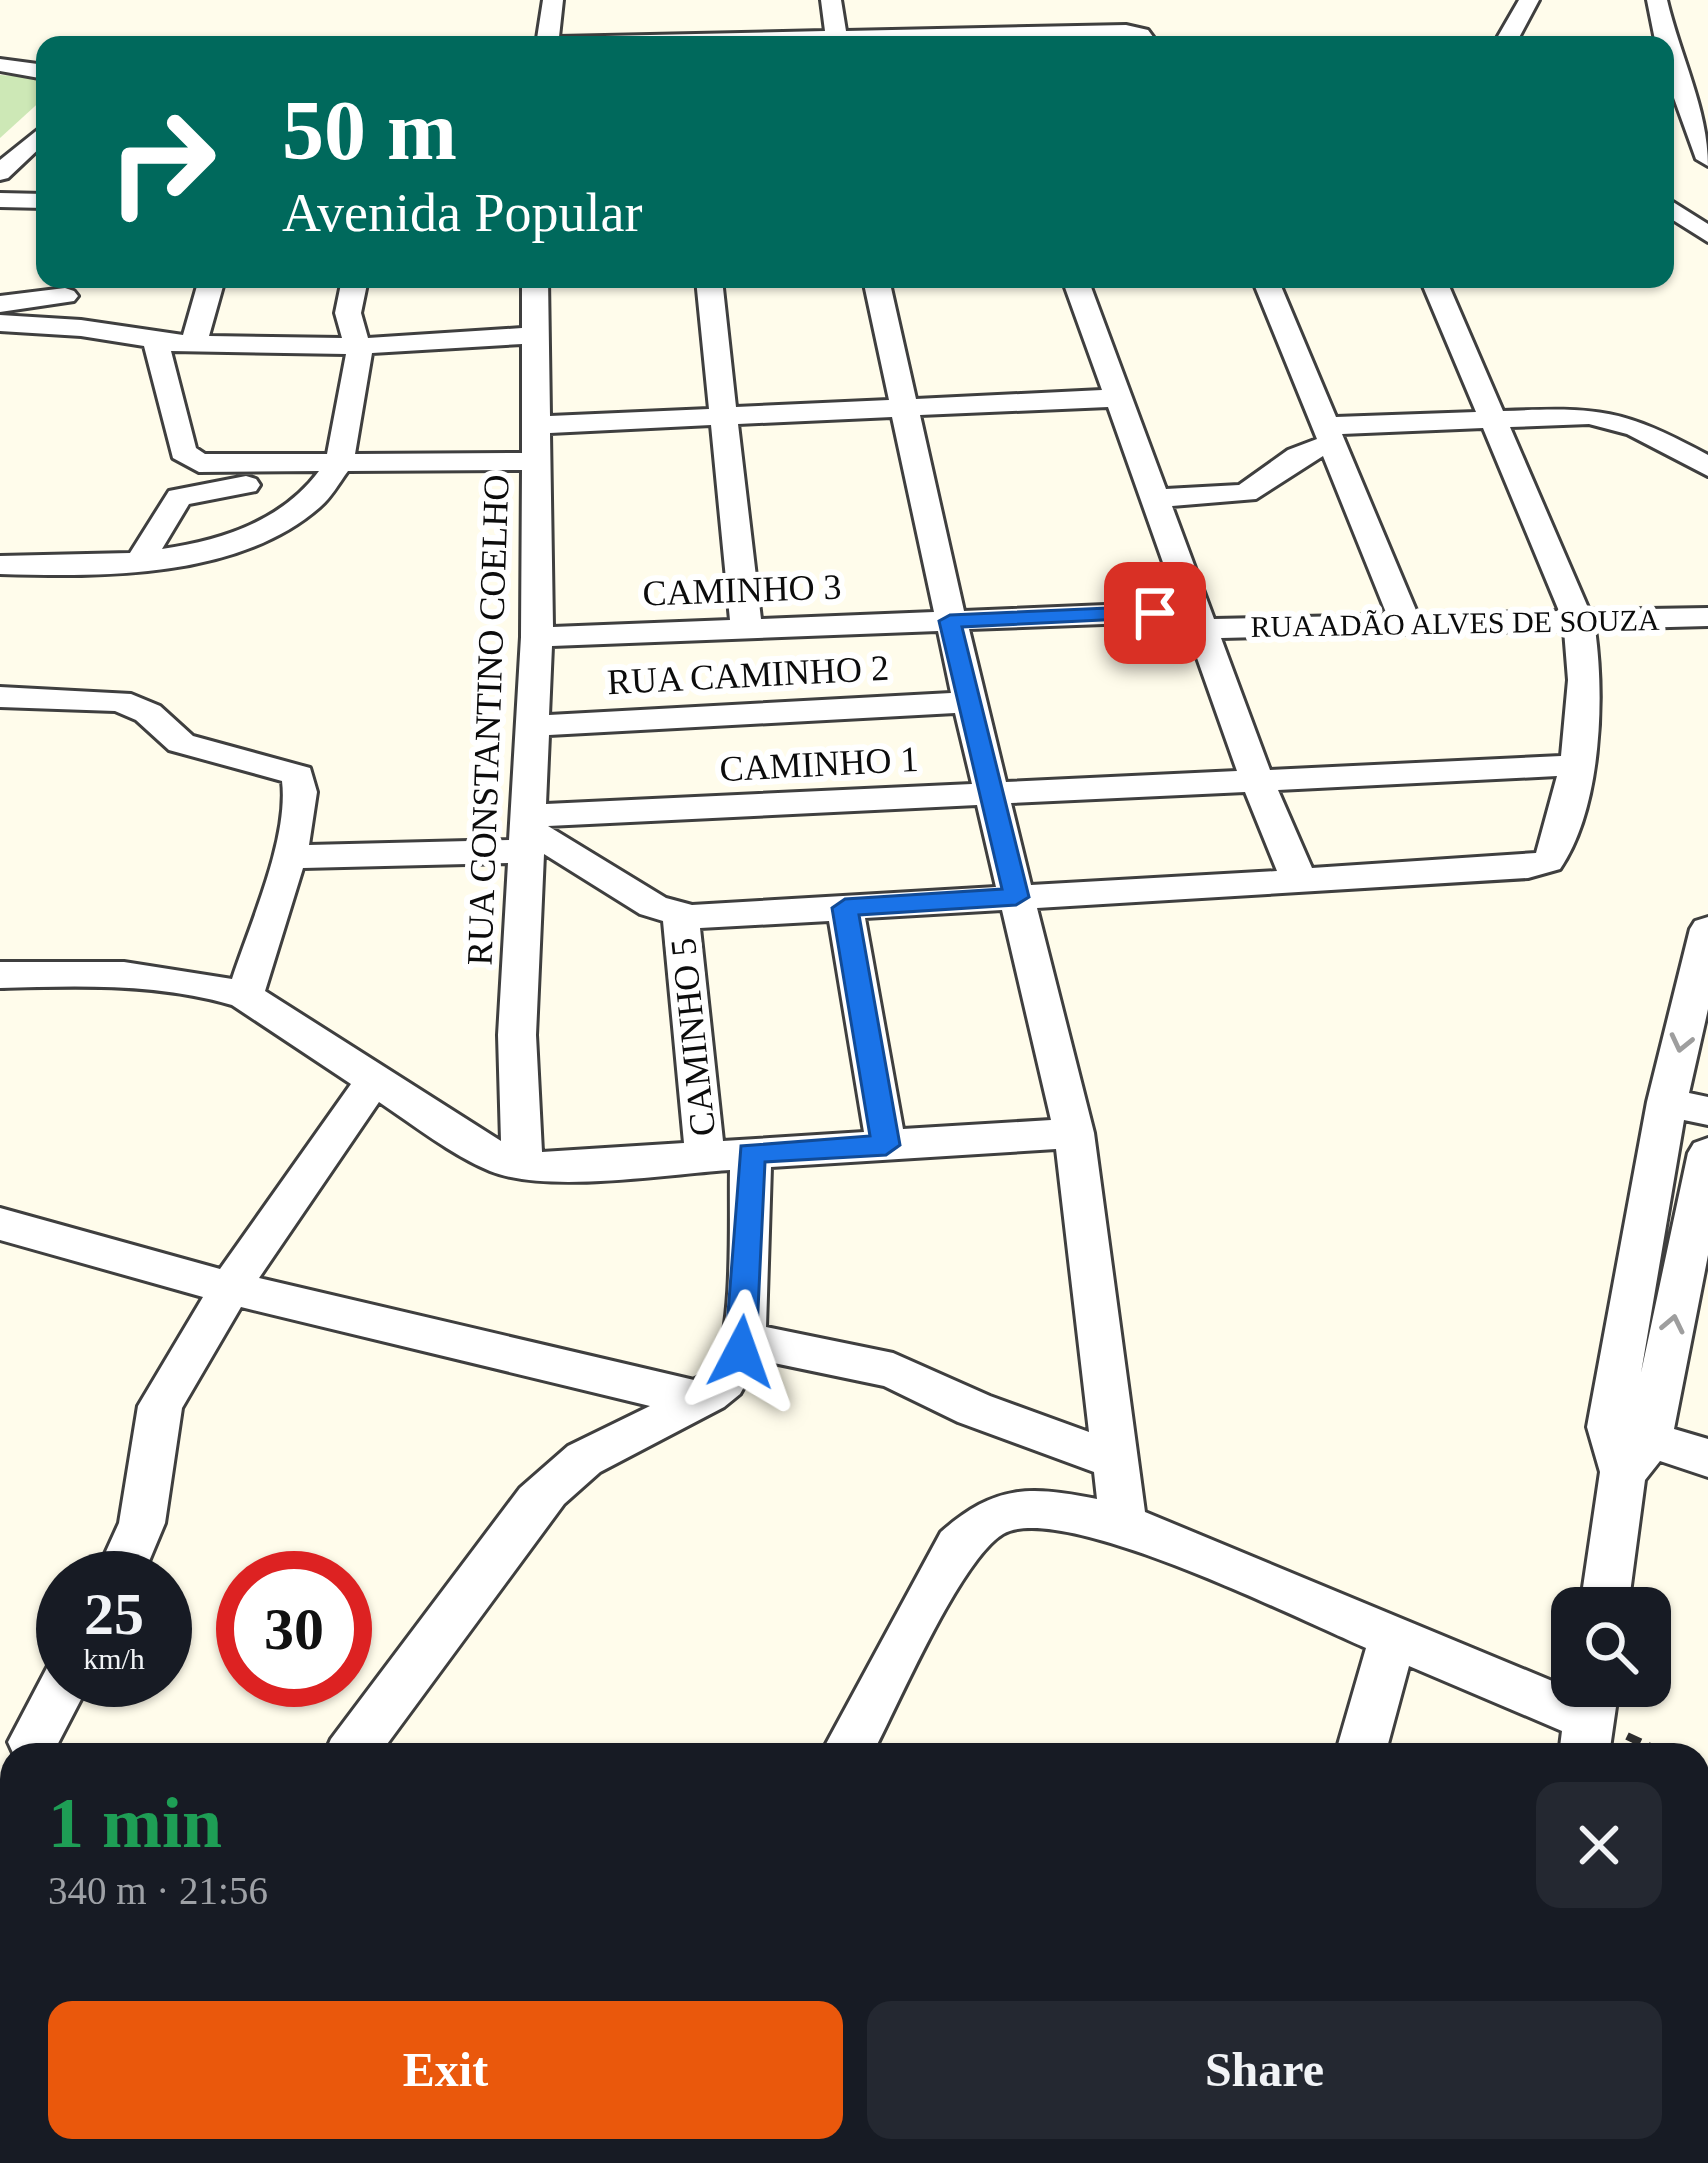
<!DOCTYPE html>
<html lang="en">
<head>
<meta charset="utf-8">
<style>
	body { margin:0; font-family:"Times New Roman",serif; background:#242831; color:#f1f3f6; height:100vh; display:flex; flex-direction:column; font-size:45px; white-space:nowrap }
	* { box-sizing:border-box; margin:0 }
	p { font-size:39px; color:#9ea1a6 }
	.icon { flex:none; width:66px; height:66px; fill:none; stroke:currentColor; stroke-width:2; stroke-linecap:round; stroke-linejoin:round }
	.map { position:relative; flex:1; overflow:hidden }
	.drawer { position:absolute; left:0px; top:1743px; width:1710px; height:420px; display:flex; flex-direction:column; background:#171b24; border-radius:36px 36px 0 0; box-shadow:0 3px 9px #0004 }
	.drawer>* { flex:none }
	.banner { position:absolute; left:36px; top:36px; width:1638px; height:252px; border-radius:24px; box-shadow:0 3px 9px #0004; background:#00695c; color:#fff; overflow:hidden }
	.fabs { position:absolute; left:1551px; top:1587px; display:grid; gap:24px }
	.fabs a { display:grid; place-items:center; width:120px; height:120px; border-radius:24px; background:#171b24; box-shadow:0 3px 9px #0004; font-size:60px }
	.speed { position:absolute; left:36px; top:1551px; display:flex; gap:24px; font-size:60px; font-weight:700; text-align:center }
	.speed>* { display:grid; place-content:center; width:156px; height:156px; border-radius:50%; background:#171b24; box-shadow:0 3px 9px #0004; line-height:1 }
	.speed small { font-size:30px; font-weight:400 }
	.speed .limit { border:18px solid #d22; background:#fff; color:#111 }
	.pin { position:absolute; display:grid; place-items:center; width:102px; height:102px; color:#fff; margin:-51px; border-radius:24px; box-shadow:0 6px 18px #0006 }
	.me { position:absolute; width:132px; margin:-66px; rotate:4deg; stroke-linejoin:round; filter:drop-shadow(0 0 9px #0008) }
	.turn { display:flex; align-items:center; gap:42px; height:252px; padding:0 48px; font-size:54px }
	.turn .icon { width:156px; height:156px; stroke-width:2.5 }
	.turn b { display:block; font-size:84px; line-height:102px }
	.round { display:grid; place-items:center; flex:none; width:126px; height:126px; border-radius:24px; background:#242831 }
	.summary { display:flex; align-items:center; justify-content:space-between; height:204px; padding:0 48px }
	h1 { font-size:72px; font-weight:600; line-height:90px; color:#1e9e55 }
	.cta { display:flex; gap:24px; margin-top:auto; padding:24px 48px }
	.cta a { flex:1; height:138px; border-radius:24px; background:#ea580c; color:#fff; font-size:48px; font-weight:600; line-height:138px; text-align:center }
	.cta a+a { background:#242831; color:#f1f3f6 }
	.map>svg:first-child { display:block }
</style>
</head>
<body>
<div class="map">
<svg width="1708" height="2163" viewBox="0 0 1708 2163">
	<rect width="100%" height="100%" fill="#fffceb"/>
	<!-- green -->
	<path fill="#cde8b6" d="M0,75L45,78V97L0,138Z"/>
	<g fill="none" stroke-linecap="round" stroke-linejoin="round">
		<defs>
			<path id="minor" d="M543,0H563L559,37L825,31L821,0H841L846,31L1126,25L1148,30L1159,45H1137L1126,37L848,45H536Z
				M1519,0H1539L1515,45H1493Z
				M1647,0H1667C1680,56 1708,109 1708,166L1696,159L1665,73V45H1656Z
				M0,59L45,65V79L0,71Z
				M45,124V143L8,178L0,180V160Z
				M0,193L45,194V208L0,207Z
				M1665,197L1708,224V242L1665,215Z
				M199,279H225L209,336L342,338L335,313L342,279H368L361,313L368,338L522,328V279H548L550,416L709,409L696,279H722L736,407L889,400L863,279H889L916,399L1102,390L1062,279H1088L1166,489L1239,485L1288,450L1317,439L1252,279H1278L1336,417L1476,412L1420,279H1446L1503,411C1599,407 1623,409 1708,455V476L1627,434L1589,424L1510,427L1589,610L1708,608V626L1595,629C1605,700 1601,809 1560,869L1528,878L1037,908L1094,1133L1145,1512L1569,1688L1572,1680V1686H1619L1609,1755H1559L1562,1731L1409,1666L1385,1755H1335L1366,1648C1300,1620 1061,1500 1003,1534C960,1560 898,1705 872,1755H820L941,1532C996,1484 1029,1486 1097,1499L1094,1472L958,1422L884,1386L759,1360L740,1394L724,1407L600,1472L564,1504L379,1755H324L331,1739L520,1488L568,1446L650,1406L241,1307L182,1408L165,1523L142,1578H94L119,1523L138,1406L203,1297L0,1240V1208L220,1269L351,1084L232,1005C156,983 78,986 0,988V962H124L232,979C250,924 289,838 282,781L169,750L136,720L115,711L0,707V687L131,694L160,706L193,736L310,768L317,792L309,845L509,840L521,637L522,470L348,471C339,483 331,498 320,507C238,579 102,577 0,574V556L130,553L169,491L246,476L256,479L260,485L256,491L189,504L162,549C222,540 282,521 319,471L199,472L173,458L144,346L81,336L0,331V315L81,320L183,335ZM522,344V453L355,454L372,353ZM171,351L346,354L327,454H205L196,448ZM1108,407L1177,602L964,611L920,415ZM892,417L934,612L761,619L738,424ZM711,425L730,620L553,627L550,433ZM1483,428L1559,611L1418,615L1342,434ZM1323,456L1387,615L1214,619L1172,506L1256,499ZM1184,621L1237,771L1006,782L969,629ZM1564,630L1568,680L1561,756L1270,770L1221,638ZM938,631L951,693L549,715L552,646ZM955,713L972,784L546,804L549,735ZM1557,776L1536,853L1312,868L1278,790ZM1245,792L1277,871L1031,885L1011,803ZM977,805L996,887L692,905L666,898L548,826ZM544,854L640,914L663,921L684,1143L542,1152L536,1035ZM508,863L498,1035L501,1141L265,991L303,868ZM1002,910L1051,1120L903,1129L865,918ZM829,921L864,1132L723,1141L700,928ZM379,1102C415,1126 450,1154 490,1171C547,1194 666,1174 730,1170C729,1213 734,1326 715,1361C710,1369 701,1375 694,1380L259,1278ZM1056,1149L1089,1432L990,1396L893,1353L766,1327L771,1167Z
				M65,288L74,291L78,296L74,301L0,312V296Z
				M1708,917V1009L1689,1093L1708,1097V1125L1684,1120L1641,1373L1688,1153L1694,1143L1708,1138V1255L1674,1429L1708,1439V1477L1660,1461L1645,1480L1628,1608H1580L1600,1472L1587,1427L1647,1102L1690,929L1695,921Z
				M63,1659V1680H91L52,1755H14L8,1742L49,1664Z
				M0,2116L12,2121V2151H47L52,2163H0Z
				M601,2151H661L656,2163H596Z
				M1222,2151H1280L1277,2163H1219Z
				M1493,2151H1551L1549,2163H1491Z"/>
		</defs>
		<!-- minor casing -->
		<use href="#minor" stroke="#3f3f3f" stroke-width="6"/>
		<!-- path -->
		<path stroke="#2e2e2e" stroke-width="8" stroke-dasharray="15 8" stroke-linecap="butt" d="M1627,1736L1667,1755
			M1698,1769L1708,1774"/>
		<!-- minor -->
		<use href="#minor" fill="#fff" fill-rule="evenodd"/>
	</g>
	<!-- one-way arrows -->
	<defs><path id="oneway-chevron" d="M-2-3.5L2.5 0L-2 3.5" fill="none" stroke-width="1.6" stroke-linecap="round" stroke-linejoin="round" transform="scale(3)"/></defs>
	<g stroke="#9e9e9e">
		<use href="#oneway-chevron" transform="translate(1681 1043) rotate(103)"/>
		<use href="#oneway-chevron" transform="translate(1673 1324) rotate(-78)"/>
	</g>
	<!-- route -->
	<path fill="#1a73e8" stroke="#114b97" stroke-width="3" d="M1155,606L1162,608V617L962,627L1029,897L1016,905L859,915L900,1145L886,1155L765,1162L756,1352L751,1361H730L725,1352L741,1146L870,1136L832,908L845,899L1002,889L939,621L950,615Z"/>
	<g text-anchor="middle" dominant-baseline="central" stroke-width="12" stroke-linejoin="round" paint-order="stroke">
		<!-- far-street labels -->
		<g font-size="30" fill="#0c0c0c" stroke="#fff">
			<text transform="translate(1455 623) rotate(-1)">RUA ADÃO ALVES DE SOUZA</text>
		</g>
		<!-- street labels -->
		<g font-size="36" fill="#0c0c0c" stroke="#fff">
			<text transform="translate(742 590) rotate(-2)">CAMINHO 3</text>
			<text transform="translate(748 675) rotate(-3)">RUA CAMINHO 2</text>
			<text transform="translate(488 720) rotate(-88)">RUA CONSTANTINO COELHO</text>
			<text transform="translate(819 764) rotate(-3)">CAMINHO 1</text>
			<text transform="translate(693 1037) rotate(-96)">CAMINHO 5</text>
		</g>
	</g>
</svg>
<div class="fabs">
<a><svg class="icon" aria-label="search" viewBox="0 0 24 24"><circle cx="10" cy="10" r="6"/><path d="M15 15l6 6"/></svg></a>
</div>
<div class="speed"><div>25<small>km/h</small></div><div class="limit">30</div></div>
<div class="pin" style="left:1155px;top:613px;background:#d93025"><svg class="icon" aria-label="arrive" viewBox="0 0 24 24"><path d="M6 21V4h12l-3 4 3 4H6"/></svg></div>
<svg class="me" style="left:741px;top:1352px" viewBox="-20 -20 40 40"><path d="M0-17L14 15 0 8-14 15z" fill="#1a73e8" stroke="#fff" stroke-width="4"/></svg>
<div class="banner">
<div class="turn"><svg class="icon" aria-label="right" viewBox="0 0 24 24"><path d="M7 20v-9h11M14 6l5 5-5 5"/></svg><div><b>50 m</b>Avenida Popular</div></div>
</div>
<section class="drawer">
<div class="summary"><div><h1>1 min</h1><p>340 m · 21:56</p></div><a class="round"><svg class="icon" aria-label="close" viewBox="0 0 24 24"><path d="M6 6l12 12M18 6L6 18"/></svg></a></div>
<div class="cta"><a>Exit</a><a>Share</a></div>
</section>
</div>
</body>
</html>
